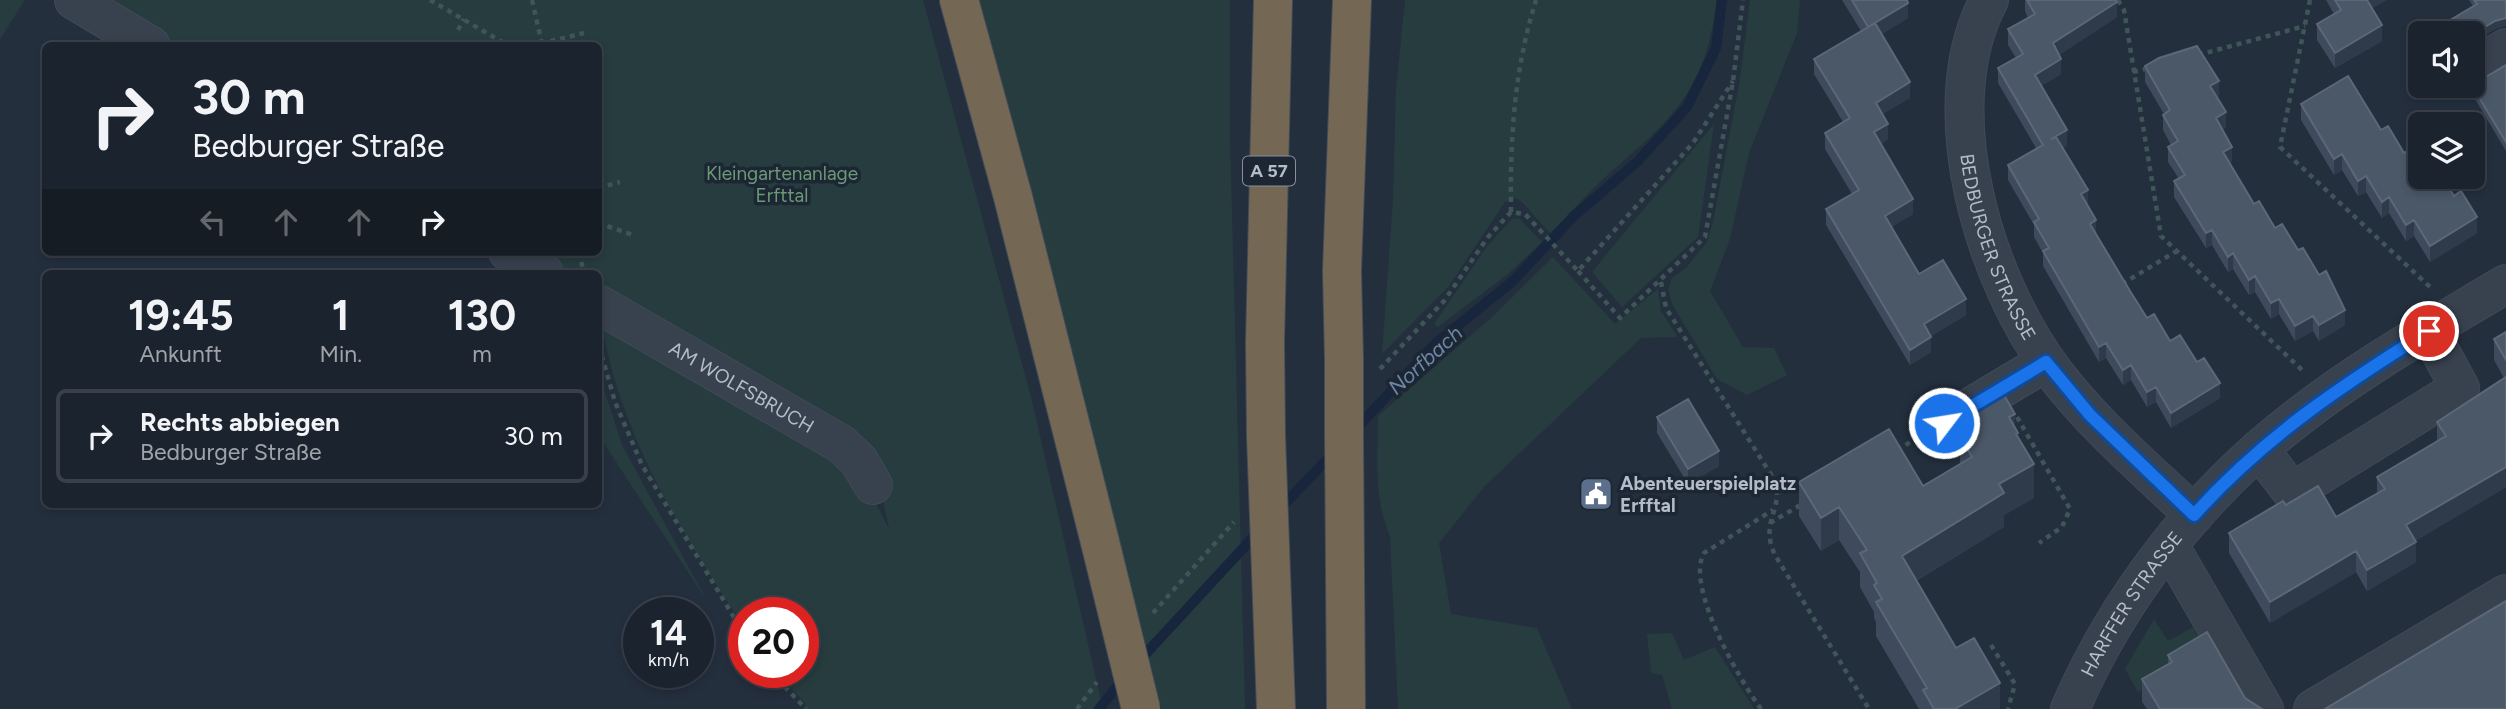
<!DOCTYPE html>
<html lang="de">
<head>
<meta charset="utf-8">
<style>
	body { margin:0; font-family:Figtree,sans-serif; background:#282f3a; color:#f1f3f6; height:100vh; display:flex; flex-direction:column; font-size:26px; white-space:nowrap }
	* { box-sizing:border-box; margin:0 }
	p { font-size:23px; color:#a0a4aa }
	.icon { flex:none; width:38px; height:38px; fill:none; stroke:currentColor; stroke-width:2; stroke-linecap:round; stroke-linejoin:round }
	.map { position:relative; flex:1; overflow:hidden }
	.panel { position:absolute; left:42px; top:270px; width:560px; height:238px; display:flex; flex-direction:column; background:#1b232e; border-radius:10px; box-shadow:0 4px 10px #0003,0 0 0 2px #39404a }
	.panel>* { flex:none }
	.hud { position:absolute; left:42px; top:42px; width:560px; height:214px; border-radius:10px; box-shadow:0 4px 10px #0003,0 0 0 2px #39404a; background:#1b232e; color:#f1f3f6; overflow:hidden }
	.controls { position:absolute; left:2408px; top:21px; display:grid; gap:14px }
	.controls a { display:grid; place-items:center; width:77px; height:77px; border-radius:10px; background:#1b232e; box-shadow:0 4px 10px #0003,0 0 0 2px #39404a; font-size:35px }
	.speed { position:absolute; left:623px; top:597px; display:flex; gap:14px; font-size:35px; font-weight:700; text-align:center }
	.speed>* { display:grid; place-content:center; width:91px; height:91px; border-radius:50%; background:#1b232e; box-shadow:0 4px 10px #0003,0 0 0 2px #39404a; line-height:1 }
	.speed small { font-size:18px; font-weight:400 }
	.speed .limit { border:10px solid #d22; background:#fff; color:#111 }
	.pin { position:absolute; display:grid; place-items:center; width:60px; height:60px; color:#fff; margin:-30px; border:4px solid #fff; border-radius:50%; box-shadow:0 2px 7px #0007 }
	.me { position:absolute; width:77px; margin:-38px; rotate:59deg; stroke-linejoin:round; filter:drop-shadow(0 0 5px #0008) }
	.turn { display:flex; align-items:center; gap:24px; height:147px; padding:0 35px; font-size:32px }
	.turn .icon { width:91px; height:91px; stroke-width:2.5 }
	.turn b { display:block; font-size:49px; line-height:60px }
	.lanes { display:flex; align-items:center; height:66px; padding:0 35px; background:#0003; justify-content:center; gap:35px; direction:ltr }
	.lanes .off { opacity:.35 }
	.eta { display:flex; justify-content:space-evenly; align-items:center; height:119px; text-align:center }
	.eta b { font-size:42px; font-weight:700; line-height:49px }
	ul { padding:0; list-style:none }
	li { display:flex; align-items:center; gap:21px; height:94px; margin:0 14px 10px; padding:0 21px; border:4px solid #39404a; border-radius:10px }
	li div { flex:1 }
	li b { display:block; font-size:26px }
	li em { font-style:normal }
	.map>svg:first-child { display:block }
</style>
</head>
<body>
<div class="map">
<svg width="2506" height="709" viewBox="0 0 2506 709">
	<rect width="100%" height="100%" fill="#242f3e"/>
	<!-- green -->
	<path fill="#263c3f" d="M0,0H25L0,39Z
		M95,0H923L1031,397L1103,709H802L806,704L776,672H803V612H744V626C679,530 618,431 600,315L860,472L889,529L873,455L599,294L598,273H563L527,252H598V46L173,45Z
		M976,0H1230V136L1245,709H1154Z
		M1405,0H1716V4C1705,95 1668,122 1603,179C1585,196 1568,216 1550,233L1522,202L1516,198L1505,202L1449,286L1382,354L1393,199L1396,89Z
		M1750,0H1800L1797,33L1749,153L1730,239L1710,291L1743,347L1774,348L1787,375L1747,395L1717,379L1672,304L1668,290L1672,278L1686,268L1707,242L1713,222L1740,79Z
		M1714,124L1698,237L1622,307L1592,272Z
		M1519,218L1542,242L1508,274L1438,327L1434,324L1488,245L1512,219Z
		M1553,257L1615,324L1658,289L1661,311L1678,337L1641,338L1485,486L1439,543L1451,614L1537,628L1572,709H1398L1390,536C1373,498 1378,457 1378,416L1492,317Z
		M598,371L622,445L707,601L599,436Z
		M2154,619L2168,641L2193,627L2206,651L2138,692L2125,669Z
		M1672,633L1684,660L1715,647L1754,709H1672L1662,675L1651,673L1647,634Z"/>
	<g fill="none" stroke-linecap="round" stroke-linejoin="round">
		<!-- stream -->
		<path stroke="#17263c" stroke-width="10" d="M1356,429L1436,343L1513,281L1574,216L1637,162L1687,107L1716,48L1722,0
			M1279,510L1334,452
			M1139,661L1259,531
			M1099,709L1124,678"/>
		<defs>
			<g id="minor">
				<path d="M74,0L151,46"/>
				<path id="s1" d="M1989,0C1931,109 1985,283 2056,375C2096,427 2147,470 2194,515"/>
				<path d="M2473,68L2506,48"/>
				<path d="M508,252L544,273"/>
				<path id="s2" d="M598,304L841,444L859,461L873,485"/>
				<path d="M1944,423L2046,362"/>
				<path d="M2259,449L2292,492L2460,388L2429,331"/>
				<path d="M2169,545L2264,709"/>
				<path id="s3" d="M2070,709C2118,598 2197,496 2292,422C2358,369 2434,327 2506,284"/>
				<path d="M2313,709L2506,594"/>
			</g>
			<path id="highway" d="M959,0L1013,197L1100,542
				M1344,359L1342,271L1352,0
				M1344,433L1346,709
				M1266,436L1265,342L1273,0
				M1272,600L1276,709"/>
		</defs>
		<!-- minor casing -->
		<use href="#minor" stroke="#414a57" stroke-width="40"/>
		<!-- highway casing -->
		<use href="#highway" stroke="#434c59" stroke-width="40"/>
		<!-- path -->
		<path stroke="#3f5557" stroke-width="4.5" stroke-dasharray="5 5" stroke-linecap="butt" d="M430,0L509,46
			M532,0L542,44
			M2118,0L2124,10L2161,236L2302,370
			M2310,0L2280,147L2431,288
			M458,30L464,19
			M531,46L584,33
			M2198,55L2305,26
			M2133,72L2149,68
			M598,109L602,108
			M598,188L620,182
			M1511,212C1510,139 1514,70 1536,0
			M598,223L633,235
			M580,252L583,272
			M1578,271L1620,318L1705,237L1733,81L1743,0
			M1661,282L1666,308L1775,481C1784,510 1759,521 1775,555L1869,709
			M2122,284L2175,252
			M599,346L615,402L642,465L744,634
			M1380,369L1444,301L1488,237L1511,212L1525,214L1578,271L1693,143L1733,81
			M2017,417L2070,509L2062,527L2039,543
			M1897,450L1914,440
			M1770,523L1804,503
			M1153,613L1234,522
			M1991,645L2015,684L2008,709
			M771,672L806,709
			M1077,709L1097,682
			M1761,709C1739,679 1685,586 1704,553L1773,510"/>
		<!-- minor -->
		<use href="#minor" stroke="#38414e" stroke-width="38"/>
		<!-- highway -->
		<use href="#highway" stroke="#746855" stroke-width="38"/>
		<defs>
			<path id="highway-bridge" d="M1344,359V433
				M1266,436L1272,600
				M1100,542L1141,709"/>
		</defs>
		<!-- highway-bridge casing -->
		<use href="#highway-bridge" stroke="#434c59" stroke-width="40" stroke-linecap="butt"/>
		<!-- highway-bridge -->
		<use href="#highway-bridge" stroke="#746855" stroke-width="38"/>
	</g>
	<!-- wall -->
	<path fill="#3f4b5c" d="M1842,0H1907L1908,18L1882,34L1910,98L1882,114L1888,139L1881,144L1913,214L1891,227L1919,274L1966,315L1931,336V352L1910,365L1826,225V209L1852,194L1825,149V133L1843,122L1814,74V59L1861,31Z
		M2025,0H2116L2117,17L2059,55L2061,74L2041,86L2067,145L2063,148L2087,206L2096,234L2147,318L2170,341L2220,398L2171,428L2156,402L2147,407L2131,380L2123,385L2106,358L2099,362L2043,266V253L2034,237V225L2008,180V165L2036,148L1998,83V68L2016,58L2008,45V29L2028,18L2025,11Z
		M2326,0H2386L2372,8L2382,41L2335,68L2317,40V24L2334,14Z
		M2469,0H2506L2495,29L2473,43V33H2437V28L2473,6Z
		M2506,65V151L2469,89V86H2473Z
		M2145,66L2219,96L2217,97L2226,127L2222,130L2232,162L2230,163L2254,204L2275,228L2345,325L2319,341L2313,331L2295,341L2279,314L2271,319L2255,292L2249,295L2233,269L2228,272L2212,245L2206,248L2174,197V181L2179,179L2168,162V147L2171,145L2163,130V115L2164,114L2145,82Z
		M2301,104L2381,130L2404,153L2420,177L2477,233L2430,262L2414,236L2406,241L2389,213L2382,218L2366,192L2358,196L2342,170L2334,175L2301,120Z
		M2506,332V487L2415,541L2416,562L2367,591L2356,572L2270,623L2229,553V533L2286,505L2336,517L2377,493V477L2437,442V422L2504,378L2494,360V339Z
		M1960,405L2015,426L2034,498L2004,515V527L1916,581L1956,648L2000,709H1919L1876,636V622L1874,618V612L1860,587V572L1839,540L1821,551L1799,516V482L1923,486L1960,465V453L1958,450V417L1960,415Z
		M1657,417L1719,466L1688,484L1657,433Z
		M2168,655L2245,698L2262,709H2147L2142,702V679L2168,664Z"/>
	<!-- shaded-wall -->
	<path fill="#2f3b4b" d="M2365,0H2386L2365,12Z
		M2117,2V17L2053,59V43Z
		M1908,3V18L1868,43V27Z
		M2506,18V26L2495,29L2473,43V34L2495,21Z
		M2382,25V41L2335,68V53Z
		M2061,59V74L2035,90V75Z
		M2219,81V96L2210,101V86Z
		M1910,82V98L1876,118V103Z
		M2226,112V127L2216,134V118Z
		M1888,124V139L1874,148V132Z
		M2067,130V145L2051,155V139Z
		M2232,147V162L2223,167V152Z
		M2342,154V170L2334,175V159Z
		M2366,176V192L2358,196V181Z
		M2088,190V206L2081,194Z
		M2389,197V213L2382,218V202Z
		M1913,199V214L1885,231V216Z
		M2477,217V233L2430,262V246Z
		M2096,220V235L2090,224Z
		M2414,220V236L2406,241V225Z
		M2212,230V245L2206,248V233Z
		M2233,253V269L2228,272V257Z
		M2255,276V292L2249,295V280Z
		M1966,299V315L1924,340V324Z
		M2279,299V314L2271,319V303Z
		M2345,310V325L2319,341V325Z
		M2313,316V331L2295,341V326Z
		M1931,337V352L1910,365V350Z
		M2106,343V358L2099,362V347Z
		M2131,365V380L2123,385V370Z
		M2220,383V398L2171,428V413Z
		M2156,387V402L2147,407V392Z
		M2015,414V447L2009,417Z
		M1719,451V466L1688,484V469Z
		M2034,464V498L2004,515V527L1902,589V556L1999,484Z
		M2506,467V487L2406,546V525Z
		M1839,507V540L1821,551V518Z
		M2416,542V562L2367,591V570Z
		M2356,551V572L2270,623V602Z
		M2000,683V709H1955Z"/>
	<!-- building -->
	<path fill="#4b5868" stroke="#5c6777" stroke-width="2" d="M1852,0H1907L1908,3L1868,27Z
		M2027,0H2116L2117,2L2053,43L2061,59L2035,75L2067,130L2051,139L2056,137L2088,190L2081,194L2096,220L2090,224L2130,291L2147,318L2154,314L2170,341L2180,335L2197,362L2204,358L2220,383L2171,413L2156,387L2147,392L2131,365L2123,370L2106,343L2099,347L2043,251L2049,248L2034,222L2039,219L2008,165L2043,145L1998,68L2023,54L2008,29L2035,14Z
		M2335,0H2367L2382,25L2335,53L2317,24L2341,10Z
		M2474,0H2506V18L2495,21L2473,34V33H2440L2437,28L2477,4Z
		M1875,23L1910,82L1876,103L1888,124L1874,132L1913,199L1885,216L1919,274L1943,260L1966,299L1924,324L1931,337L1910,350L1826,209L1859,190L1825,133L1850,118L1814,59Z
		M2197,46L2219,81L2210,86L2226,112L2216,118L2232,147L2223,152L2254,204L2259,201L2275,228L2282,224L2298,250L2303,248L2319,275L2326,271L2345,310L2319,325L2313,316L2295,326L2279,299L2271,303L2255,276L2249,280L2233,253L2228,257L2212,230L2206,233L2174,181L2185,175L2168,147L2178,141L2163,115L2170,110L2145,66L2159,58Z
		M2506,65V142L2472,86L2473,80L2484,78Z
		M2348,76L2381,130L2388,126L2404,153L2412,148L2420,162V177H2442L2454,196L2461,191L2477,217L2430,246L2414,220L2406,225L2389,197L2382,202L2366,176L2358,181L2342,154L2334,159L2301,104Z
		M2506,332V360L2494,339Z
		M2506,377V467L2406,525L2416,542L2367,570L2356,551L2270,602L2229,533L2283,501L2286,505L2318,486L2336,517L2385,489L2377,477L2446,436L2437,422Z
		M1997,383L2015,414L2009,417L2018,433L2016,434L2034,464L1999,484L2004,493L1902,556L1956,648L1974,638L2000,683L1955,709H1934L1923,690L1927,688L1876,602L1882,599L1874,585L1877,583L1860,553L1867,550L1839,507L1821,518L1799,482L1889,429L1923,486L1972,457L1960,436L1967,432L1958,417L1965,413L1960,405Z
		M1688,399L1719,451L1688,469L1657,417Z
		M2506,601V709H2325Z
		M2207,632L2245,698L2262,709H2160L2142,679L2172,662L2168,655Z"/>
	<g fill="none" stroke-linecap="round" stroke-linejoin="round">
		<defs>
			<path id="route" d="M1944,423L2046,362L2090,415L2194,515C2264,437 2341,386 2429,331"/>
		</defs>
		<!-- route casing -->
		<use href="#route" stroke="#114b97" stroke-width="18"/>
		<!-- route -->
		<use href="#route" stroke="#1a73e8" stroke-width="12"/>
	</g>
	<!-- icons -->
	<defs>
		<symbol id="civic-square" viewBox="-11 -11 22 22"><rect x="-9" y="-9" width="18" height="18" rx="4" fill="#5c6f8a" stroke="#1d2633"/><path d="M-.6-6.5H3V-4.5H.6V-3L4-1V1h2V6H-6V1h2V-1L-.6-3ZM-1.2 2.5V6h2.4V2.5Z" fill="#fff"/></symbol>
	</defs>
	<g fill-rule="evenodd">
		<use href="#civic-square" x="1577" y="475" width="38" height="38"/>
	</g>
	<g text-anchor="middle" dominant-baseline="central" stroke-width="7" stroke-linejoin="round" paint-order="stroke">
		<!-- shield labels -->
		<rect fill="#1d2633" stroke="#878f9c" stroke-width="2" x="1243" y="156.5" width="52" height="29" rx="5"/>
		<g font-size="18" font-weight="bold" fill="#b4bcc9">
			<text x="1269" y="171">A 57</text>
		</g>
		<!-- park labels -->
		<g font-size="19" fill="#6b9a76" stroke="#1d2633">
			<text x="782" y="173">Kleingartenanlage<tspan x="782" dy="22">Erfttal</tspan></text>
		</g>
		<!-- street labels -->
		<g font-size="19" fill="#b4bcc9" stroke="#1d2633">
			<text stroke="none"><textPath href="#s1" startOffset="256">BEDBURGER STRASSE</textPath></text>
			<text stroke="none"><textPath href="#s2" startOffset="166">AM WOLFSBRUCH</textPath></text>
			<text stroke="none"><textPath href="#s3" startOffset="122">HARFFER STRASSE</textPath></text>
		</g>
		<!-- poi labels -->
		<g font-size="19" font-weight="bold" fill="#b4bcc9" stroke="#1d2633" text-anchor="start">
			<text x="1620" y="483">Abenteuerspielplatz<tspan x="1620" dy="22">Erfftal</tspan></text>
		</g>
		<!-- water labels -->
		<g font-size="21" font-style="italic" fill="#6d86a8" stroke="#1d2633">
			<text transform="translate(1425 360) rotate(-42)">Norfbach</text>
		</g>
	</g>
</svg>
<div class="controls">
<a><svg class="icon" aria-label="sound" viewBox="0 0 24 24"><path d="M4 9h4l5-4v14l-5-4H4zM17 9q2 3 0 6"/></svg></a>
<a><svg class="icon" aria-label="layers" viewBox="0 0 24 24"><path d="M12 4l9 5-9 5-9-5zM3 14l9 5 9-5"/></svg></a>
</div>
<div class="speed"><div>14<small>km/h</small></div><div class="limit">20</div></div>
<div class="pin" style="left:2429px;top:331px;background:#d93025"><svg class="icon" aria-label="arrive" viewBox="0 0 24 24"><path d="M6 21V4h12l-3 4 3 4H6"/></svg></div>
<svg class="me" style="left:1944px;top:423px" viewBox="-20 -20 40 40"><circle r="17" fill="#1a73e8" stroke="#fff" stroke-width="3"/><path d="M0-11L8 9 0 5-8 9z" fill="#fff"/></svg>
<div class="hud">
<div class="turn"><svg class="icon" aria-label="right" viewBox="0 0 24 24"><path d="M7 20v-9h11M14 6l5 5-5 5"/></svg><div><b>30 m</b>Bedburger Straße</div></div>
<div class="lanes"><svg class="icon off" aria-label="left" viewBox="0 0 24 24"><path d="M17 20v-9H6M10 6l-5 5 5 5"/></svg><svg class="icon off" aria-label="ahead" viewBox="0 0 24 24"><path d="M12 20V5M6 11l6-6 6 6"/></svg><svg class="icon off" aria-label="ahead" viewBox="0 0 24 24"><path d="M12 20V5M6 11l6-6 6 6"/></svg><svg class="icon" aria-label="right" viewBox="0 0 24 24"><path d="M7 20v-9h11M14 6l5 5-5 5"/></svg></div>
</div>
<section class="panel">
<div class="eta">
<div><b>19:45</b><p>Ankunft</p></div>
<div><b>1</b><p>Min.</p></div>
<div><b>130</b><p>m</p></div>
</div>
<ul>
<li><svg class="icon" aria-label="right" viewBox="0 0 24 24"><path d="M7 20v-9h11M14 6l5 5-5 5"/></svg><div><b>Rechts abbiegen</b><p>Bedburger Straße</p></div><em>30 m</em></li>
</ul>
</section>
</div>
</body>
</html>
